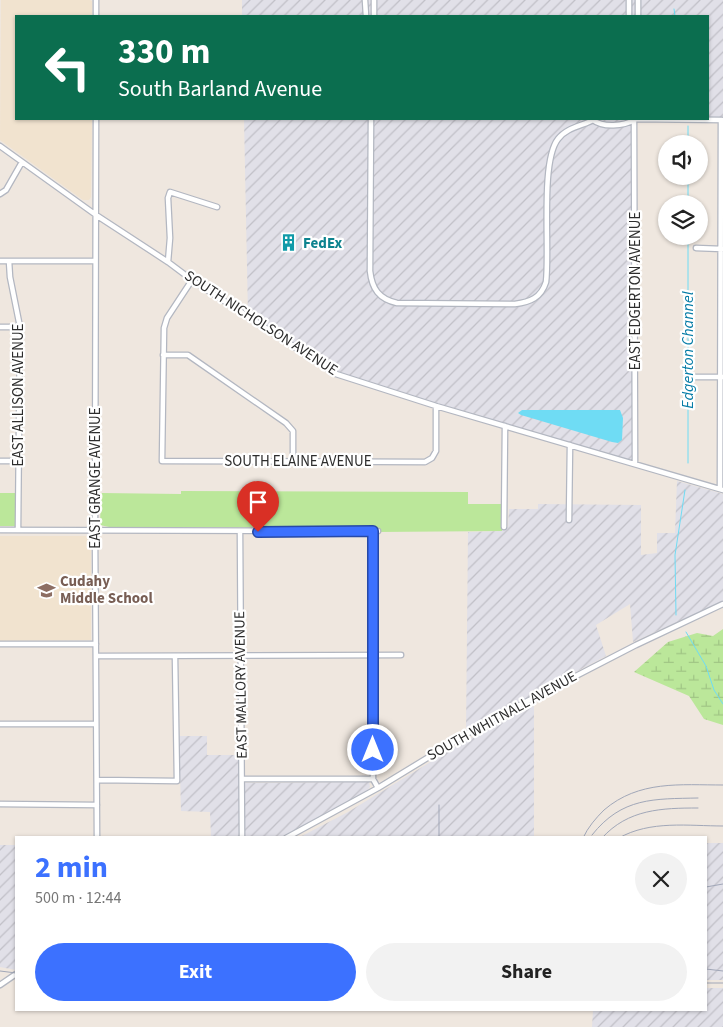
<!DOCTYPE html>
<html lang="en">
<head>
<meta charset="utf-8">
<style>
	body { margin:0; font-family:"Source Sans 3",sans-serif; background:#f2f2f2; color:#222; height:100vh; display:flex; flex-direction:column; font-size:19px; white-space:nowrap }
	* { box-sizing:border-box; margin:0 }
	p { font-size:16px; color:#767676 }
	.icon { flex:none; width:28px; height:28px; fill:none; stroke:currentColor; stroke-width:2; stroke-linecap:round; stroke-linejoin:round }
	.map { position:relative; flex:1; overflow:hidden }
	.side { position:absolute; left:15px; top:836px; width:692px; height:175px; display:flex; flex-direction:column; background:#fff; border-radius:0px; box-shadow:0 1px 4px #0004 }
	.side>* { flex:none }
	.banner { position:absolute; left:15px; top:15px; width:694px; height:105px; border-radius:0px; box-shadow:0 1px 4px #0004; background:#0b6e4f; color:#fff; overflow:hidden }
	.tools { position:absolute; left:658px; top:135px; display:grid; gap:10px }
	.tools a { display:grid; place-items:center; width:50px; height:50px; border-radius:50%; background:#fff; box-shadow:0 1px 4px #0004; font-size:25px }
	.pin { position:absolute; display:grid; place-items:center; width:42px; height:42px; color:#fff; margin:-51px -21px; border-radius:50% 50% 50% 0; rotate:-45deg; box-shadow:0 0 5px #0007 }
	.pin .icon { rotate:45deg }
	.me { position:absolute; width:55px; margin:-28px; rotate:0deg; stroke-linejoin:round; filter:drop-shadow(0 0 4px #0008) }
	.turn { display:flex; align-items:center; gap:18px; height:105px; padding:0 20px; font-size:22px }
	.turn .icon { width:65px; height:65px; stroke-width:2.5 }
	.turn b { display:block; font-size:35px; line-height:42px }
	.round { display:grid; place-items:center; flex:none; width:52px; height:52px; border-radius:26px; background:#f2f2f2 }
	.headline { display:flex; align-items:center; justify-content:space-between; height:85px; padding:0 20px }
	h1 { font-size:30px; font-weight:700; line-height:38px; color:#3c71ff }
	.primary-button { display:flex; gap:10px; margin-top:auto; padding:10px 20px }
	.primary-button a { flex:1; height:58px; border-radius:30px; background:#3c71ff; color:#fff; font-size:20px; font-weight:700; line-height:58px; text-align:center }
	.primary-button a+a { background:#f2f2f2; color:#222 }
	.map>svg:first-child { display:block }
</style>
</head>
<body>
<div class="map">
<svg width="723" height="1027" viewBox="0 0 723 1027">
	<defs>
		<pattern id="industrial-furrows" width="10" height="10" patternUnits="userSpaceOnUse" patternTransform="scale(1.25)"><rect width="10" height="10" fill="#e1e0e8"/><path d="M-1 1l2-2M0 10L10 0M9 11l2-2" fill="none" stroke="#c1c0c7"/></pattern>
		<pattern id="wetland-marsh" width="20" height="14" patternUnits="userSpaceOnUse" patternTransform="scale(1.25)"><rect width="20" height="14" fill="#bbe79a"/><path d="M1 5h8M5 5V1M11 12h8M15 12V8" fill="none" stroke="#a1c685"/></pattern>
	</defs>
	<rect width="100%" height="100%" fill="#efe7df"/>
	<!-- industrial -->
	<path fill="url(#industrial-furrows)" d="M242,0H723V120H635V464L336,374L248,316L244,119H708V16H242Z
		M677,481L723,494V601L633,642L630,604L596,625L606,656L466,730L468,532L501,531L502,527H508L509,509H538V504L641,505V555L657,553V533H675Z
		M534,706V837H300L348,812L460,744L519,712Z
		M179,736H207V755H239V783L366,782H369L370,787L367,791L282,837L211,838L210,812L181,811Z
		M706,843H723V980H706Z
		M0,845H16V970L0,967Z
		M706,988H723V1027H592L593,1010H706Z"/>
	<!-- education -->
	<path fill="#f1e3cf" d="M1,0H90L92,1V16H16V119H92L91,197L89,200H83L0,140Z
		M0,536H86L91,538V640L0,641Z"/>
	<!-- grass -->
	<path fill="#bbe79a" d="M181,491L468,492V504H502V531L378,532L377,528L109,527L100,525L101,493L181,494Z
		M0,493H16L15,526H0Z"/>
	<!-- wetland -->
	<path fill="url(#wetland-marsh)" d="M723,629V725L704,719L689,696L634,672L668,642L697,633L713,636Z"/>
	<!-- water -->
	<path fill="#6fdcf4" d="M522,410H620L623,418L622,440L618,443L612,442L521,415L518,413Z"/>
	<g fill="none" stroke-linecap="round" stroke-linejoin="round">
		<!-- stream -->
		<path stroke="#6fdcf4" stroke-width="1" d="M674,9L675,16
			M688,126V144
			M688,176V204
			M688,236V463
			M676,615L675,555L685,490
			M686,632L706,666L714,690L723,704"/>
		<defs>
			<path id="minor" d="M365,0L366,16
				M96,16V0
				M374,16V0
				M629,16V0
				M638,16V0
				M96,119L95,531L97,838
				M371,119L370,271C372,289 379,299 397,303L515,304C530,302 541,298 546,282C550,249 540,162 558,139C567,127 583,126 595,119
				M633,119L722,120
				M634,119L635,464
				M593,120C603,128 624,126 634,120
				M0,146L96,215L168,262L192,280L336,374L436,406L723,490
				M0,194L6,190L22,162
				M696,248L722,249
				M0,261H95
				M9,261L10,277L20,327L18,530
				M168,262L170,238L168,198L170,192L217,207
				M192,280L167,318L164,328L162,461L425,462L432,458L436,451V406
				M0,327H20
				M163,355H188L286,423L293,431V461
				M691,377H723
				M0,461H19
				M720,489L721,120
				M569,520L570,445
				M504,527L505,426
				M0,530L378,531
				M373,531V779L378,788
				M240,532L242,838
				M0,644H96
				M96,656L401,655
				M0,724H96
				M242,779H373
				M97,780L177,781L175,656
				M0,804L97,805
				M286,838L378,788L483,724L636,645L723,604
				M0,985L16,974"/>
		</defs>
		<!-- minor casing -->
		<use href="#minor" stroke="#b3b7c1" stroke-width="7"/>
		<!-- minor -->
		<use href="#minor" stroke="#fff" stroke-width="4.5"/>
		<!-- rail -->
		<path stroke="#a1a7b8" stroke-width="1" d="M439,805V838
			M592,835C622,797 654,799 698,798
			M583,838C588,827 596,818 604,810C639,780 680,785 723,785
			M602,838C628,809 662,808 698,808
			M619,838C650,820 689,826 723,826
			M706,887L723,884
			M706,969L723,971
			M0,971L16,973
			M706,983H723"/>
	</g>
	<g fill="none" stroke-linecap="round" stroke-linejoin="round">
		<defs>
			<path id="route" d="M258,532L373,531V750"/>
		</defs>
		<!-- route casing -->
		<use href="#route" stroke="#2749a6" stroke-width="12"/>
		<!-- route -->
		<use href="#route" stroke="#3c71ff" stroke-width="9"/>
	</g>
	<!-- icons -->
	<defs>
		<symbol id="building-bare" viewBox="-9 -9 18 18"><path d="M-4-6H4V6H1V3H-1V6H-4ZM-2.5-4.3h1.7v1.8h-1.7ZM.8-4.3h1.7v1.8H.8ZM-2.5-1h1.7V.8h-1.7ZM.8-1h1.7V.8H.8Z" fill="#0f9aa8" stroke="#fff" stroke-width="2.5" paint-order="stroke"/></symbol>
		<symbol id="school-bare" viewBox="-9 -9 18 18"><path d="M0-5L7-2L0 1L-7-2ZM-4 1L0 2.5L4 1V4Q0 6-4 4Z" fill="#8d6e63" stroke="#fff" stroke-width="2.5" paint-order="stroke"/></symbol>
	</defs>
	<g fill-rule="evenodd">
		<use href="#building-bare" x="276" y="230" width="25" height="25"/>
		<use href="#school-bare" x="34" y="578" width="25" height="25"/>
	</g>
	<g text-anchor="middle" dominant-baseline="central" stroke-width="4.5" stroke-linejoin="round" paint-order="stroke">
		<!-- culture labels -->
		<g font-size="15" font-weight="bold" fill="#0d838f" stroke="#fff" text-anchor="start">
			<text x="303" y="243">FedEx</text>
		</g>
		<!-- street labels -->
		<g font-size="15" fill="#2d2d2d" stroke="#fff">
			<text transform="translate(635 291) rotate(-90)">EAST EDGERTON AVENUE</text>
			<text transform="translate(261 323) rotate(33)">SOUTH NICHOLSON AVENUE</text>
			<text transform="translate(18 395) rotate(-90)">EAST ALLISON AVENUE</text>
			<text x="298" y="461">SOUTH ELAINE AVENUE</text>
			<text transform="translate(95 478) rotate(-90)">EAST GRANGE AVENUE</text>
			<text transform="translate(241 685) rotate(-91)">EAST MALLORY AVENUE</text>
			<text transform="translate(502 716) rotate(-29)">SOUTH WHITNALL AVENUE</text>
		</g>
		<!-- education labels -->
		<g font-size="15" font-weight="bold" fill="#785e54" stroke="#fff" text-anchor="start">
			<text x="60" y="581">Cudahy<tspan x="60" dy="17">Middle School</tspan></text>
		</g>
		<!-- water labels -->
		<g font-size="16" font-style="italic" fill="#087da7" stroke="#fff">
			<text transform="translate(688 350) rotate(-90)">Edgerton Channel</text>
		</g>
	</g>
</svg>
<div class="tools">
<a><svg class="icon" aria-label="sound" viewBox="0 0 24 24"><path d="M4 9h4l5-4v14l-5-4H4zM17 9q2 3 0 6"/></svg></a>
<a><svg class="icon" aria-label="layers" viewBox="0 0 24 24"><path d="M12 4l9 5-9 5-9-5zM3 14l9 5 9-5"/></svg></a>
</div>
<div class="pin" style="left:258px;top:532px;background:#d93025"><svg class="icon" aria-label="arrive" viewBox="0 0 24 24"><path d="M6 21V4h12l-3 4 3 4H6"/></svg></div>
<svg class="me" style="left:373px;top:750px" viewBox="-20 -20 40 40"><circle r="17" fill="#3c71ff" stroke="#fff" stroke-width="3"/><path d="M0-11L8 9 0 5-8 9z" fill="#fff"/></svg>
<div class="banner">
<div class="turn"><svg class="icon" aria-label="left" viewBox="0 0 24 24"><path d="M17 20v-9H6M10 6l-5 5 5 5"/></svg><div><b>330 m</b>South Barland Avenue</div></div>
</div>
<section class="side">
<div class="headline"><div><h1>2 min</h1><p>500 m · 12:44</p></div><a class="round"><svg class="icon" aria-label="close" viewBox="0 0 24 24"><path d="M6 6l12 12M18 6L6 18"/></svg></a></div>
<div class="primary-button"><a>Exit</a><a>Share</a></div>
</section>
</div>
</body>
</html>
